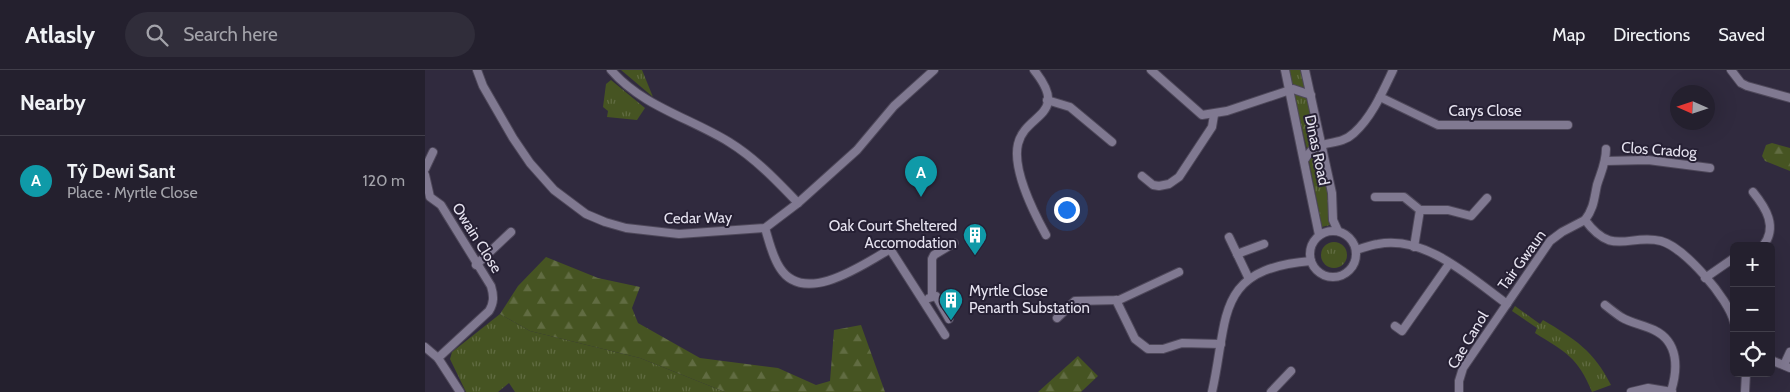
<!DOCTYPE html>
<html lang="en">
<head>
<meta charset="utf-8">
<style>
  :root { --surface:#24202e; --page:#302d3a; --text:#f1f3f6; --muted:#a3a3aa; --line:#413e4a; --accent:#8c9099 }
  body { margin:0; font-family:Cabin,sans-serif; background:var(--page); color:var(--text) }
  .controls { position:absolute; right:15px; bottom:15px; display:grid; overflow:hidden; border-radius:8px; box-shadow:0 5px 20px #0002 }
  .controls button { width:45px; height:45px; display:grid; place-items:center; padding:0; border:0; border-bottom:1px solid var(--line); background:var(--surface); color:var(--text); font:25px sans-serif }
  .compass { position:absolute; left:1245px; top:15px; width:45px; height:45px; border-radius:50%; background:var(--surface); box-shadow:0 5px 20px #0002; rotate:273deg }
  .you { position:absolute; left:641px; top:139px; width:18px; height:18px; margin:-12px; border:4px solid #fff; border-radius:50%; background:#1a73e8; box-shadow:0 0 0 8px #1a73e833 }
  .badge { display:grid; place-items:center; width:32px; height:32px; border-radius:50%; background:var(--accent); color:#fff; font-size:16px; font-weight:700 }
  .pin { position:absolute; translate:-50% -41px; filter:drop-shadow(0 1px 2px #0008) }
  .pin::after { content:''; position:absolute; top:26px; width:18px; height:15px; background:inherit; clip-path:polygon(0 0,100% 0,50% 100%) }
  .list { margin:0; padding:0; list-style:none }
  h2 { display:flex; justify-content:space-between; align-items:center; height:65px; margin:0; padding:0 20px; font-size:21px }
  h2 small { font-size:16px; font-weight:400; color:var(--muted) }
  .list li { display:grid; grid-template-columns:32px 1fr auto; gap:15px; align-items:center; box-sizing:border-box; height:90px; padding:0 20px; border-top:1px solid var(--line) }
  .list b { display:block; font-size:19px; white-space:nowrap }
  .list p { margin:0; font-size:16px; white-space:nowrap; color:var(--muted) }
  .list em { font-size:16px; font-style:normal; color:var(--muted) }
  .icon { flex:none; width:28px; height:28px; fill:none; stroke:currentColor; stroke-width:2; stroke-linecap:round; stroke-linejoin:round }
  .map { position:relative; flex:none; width:1365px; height:322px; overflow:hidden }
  header { display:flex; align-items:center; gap:30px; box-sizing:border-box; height:70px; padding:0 25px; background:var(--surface); border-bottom:1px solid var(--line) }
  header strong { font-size:24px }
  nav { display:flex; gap:28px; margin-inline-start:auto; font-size:18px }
  .search { width:350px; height:45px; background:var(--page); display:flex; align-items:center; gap:12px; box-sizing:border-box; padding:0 18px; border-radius:28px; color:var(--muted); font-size:19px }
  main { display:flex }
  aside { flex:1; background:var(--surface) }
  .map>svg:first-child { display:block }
  .grass { fill:url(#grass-tufts) }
  .forest { fill:url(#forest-firs) }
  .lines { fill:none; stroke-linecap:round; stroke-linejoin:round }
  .street-casing { stroke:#4e485a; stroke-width:10 }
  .street { stroke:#807991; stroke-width:8 }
  .labels { text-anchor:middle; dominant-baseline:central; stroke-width:4; stroke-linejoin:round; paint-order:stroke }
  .street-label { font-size:15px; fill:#e6e3f0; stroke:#262034 }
  .poi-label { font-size:15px; fill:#e6e3f0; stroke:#262034; text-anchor:end }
</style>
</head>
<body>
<header>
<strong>Atlasly</strong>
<div class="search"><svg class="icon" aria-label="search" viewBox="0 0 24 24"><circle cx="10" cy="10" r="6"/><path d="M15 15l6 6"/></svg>Search here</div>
<nav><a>Map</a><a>Directions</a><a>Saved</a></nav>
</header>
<main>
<aside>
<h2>Nearby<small></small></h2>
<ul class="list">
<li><span class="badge" style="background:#0f9aa8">A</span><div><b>Tŷ Dewi Sant</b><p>Place · Myrtle Close</p></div><em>120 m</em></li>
</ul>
</aside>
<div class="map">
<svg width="1365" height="322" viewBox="0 0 1365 322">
  <defs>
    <pattern id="grass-tufts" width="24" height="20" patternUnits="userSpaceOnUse" patternTransform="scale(1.25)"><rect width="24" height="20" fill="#465422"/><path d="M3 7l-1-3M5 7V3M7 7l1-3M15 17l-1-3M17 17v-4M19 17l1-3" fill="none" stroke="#616c42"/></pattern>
    <pattern id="forest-firs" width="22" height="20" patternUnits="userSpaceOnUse" patternTransform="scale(1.25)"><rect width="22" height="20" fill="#465422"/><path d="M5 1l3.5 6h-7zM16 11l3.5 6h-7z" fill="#616c42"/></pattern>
  </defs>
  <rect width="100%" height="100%" fill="#302a3e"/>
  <g class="grass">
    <path d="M196,0H217L228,27Z"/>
    <path d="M863,0H877L881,18L867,15Z"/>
    <path d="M186,10L220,38L212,50L182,47L183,41L178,37L181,14Z"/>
    <path d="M868,23L881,25L884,29L893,72L882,79Z"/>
    <path d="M893,77L903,120L905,155L897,157L884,91Z"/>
    <circle cx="909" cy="185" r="13"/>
    <path d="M1090,236L1115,254L1118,250C1150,269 1169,281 1186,315L1167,322C1153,287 1140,282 1110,263L1112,258L1087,241Z"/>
    <path d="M75,244L105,261L215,288L300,322H90L84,313L73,322H41L25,289L27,282Z"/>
  </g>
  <g class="forest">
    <path d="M1347,73L1365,78V101L1340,91L1337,86L1341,75Z"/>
    <path d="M121,187L173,208L215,217L207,238L213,253L275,288L353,298L391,315L405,311L409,260L436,255L460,322H300L215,288L105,261L75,244L93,216Z"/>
    <path d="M653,286L673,306L656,322H613Z"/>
  </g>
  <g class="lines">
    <g class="street-casing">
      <g id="street">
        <path d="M52,0L58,16L88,68L105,93L129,120L161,144L180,152L201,158L254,164L340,158L373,133L432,80L469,36L509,0"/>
        <path d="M186,0C217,36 265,48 304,72C330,88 352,111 373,133"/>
        <path d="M609,0C646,46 600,43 593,74C587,99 609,143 621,165"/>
        <path d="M726,0L777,45L802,41L868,19L886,25"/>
        <path d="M860,0L894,165"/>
        <path d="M880,0L907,123L908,150L913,161"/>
        <path d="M1306,0L1316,13L1322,16L1365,28"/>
        <path d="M955,27L1013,55H1143"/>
        <path d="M622,30L645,37L687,72"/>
        <path d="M1181,79C1181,93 1176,102 1172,115C1169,129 1169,138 1160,150C1188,188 1204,163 1236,171C1259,177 1304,229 1309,252"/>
        <path d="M880,89C893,66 912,79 929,63C947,47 958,21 968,0"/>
        <path d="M1181,91L1223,90L1285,98"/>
        <path d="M0,99L8,82"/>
        <path d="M0,105L5,127L16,135L66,216C69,226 69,233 64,241L13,288"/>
        <path d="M717,106L728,115L734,116L744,114L754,107L787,57L789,45"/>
        <path d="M1328,122C1341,138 1353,157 1338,176"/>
        <path d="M950,127H979L995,140L989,177"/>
        <path d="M995,140H1023L1046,146L1062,128"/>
        <path d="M340,158C344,171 347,186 355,198C379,236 438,195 465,179L520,265"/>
        <circle cx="908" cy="184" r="23"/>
        <path d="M804,167L824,209"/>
        <path d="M931,180C938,178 945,175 953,174C1001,165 1046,208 1082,234"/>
        <path d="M812,184L839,174"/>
        <path d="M51,195L86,162"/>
        <path d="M1280,208L1309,188"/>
        <path d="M507,226V189L509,185L529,173"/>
        <path d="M504,228L511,226L524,249"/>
        <path d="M691,230L710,269L723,279H738L757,273L796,274"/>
        <path d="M1180,235C1185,239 1190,243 1196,247C1206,253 1218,255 1229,260C1254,272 1253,299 1246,321"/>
        <path d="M632,248L650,231L694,230L754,202"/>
        <path d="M970,256L977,261L1024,194"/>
        <path d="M0,277L13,288L35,322"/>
        <path d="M1346,290L1365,298"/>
        <path d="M1359,295L1365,282"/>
        <path d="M787,322C804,247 789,199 886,191"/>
        <path d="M846,322L866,301"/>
        <path d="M1034,322V311L1038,298L1125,171L1137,162L1160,150"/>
        <path d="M1206,322L1223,318L1247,322"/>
        <path d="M1320,322L1321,303"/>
      </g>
    </g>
    <use href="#street" class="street"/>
  </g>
  <defs>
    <g id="building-pin" transform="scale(1.25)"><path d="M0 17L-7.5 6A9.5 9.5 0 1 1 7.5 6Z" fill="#0f9aa8" stroke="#262034"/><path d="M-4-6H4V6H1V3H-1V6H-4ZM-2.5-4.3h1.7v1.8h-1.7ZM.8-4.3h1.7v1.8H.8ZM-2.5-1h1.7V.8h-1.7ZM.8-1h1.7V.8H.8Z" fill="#fff"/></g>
  </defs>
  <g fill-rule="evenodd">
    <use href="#building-pin" x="550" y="165"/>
    <use href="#building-pin" x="526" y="230"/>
  </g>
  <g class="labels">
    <g class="street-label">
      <text x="1060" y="41">Carys Close</text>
      <text transform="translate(892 80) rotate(78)">Dinas Road</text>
      <text transform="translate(1234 80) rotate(4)">Clos Cradog</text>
      <text transform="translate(273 148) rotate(-1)">Cedar Way</text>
      <text transform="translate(52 168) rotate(58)">Owain Close</text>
      <text transform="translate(1097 190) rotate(-54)">Tair Gwaun</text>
      <text transform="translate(1043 270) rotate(-59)">Cae Canol</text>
    </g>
    <g class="poi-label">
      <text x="532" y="156">Oak Court Sheltered<tspan x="532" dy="17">Accomodation</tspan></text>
      <text x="544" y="221" text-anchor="start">Myrtle Close<tspan x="544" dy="17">Penarth Substation</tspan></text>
    </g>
  </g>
</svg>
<div class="controls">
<button>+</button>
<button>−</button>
<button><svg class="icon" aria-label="locate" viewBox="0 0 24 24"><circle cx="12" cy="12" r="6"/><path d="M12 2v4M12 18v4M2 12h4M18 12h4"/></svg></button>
</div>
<svg class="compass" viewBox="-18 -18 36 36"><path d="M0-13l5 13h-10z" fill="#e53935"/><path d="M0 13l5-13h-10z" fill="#a3a3aa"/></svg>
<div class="you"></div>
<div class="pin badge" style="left:496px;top:127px;background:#0f9aa8">A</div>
</div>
</main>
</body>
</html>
